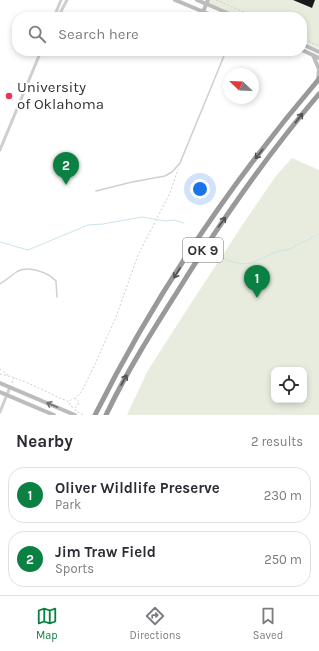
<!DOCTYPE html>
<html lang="en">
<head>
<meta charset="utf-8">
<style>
  :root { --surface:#fff; --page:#f7f7f7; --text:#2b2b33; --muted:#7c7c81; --line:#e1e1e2; --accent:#0b8043 }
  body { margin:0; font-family:Karla,sans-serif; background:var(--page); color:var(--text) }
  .controls { position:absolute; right:12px; bottom:12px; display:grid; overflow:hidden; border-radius:8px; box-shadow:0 2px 6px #0003 }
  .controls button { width:36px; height:36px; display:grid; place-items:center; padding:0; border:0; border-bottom:1px solid var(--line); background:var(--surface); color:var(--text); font:20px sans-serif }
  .compass { position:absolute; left:223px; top:68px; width:36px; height:36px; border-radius:50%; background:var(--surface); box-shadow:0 2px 6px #0003; rotate:293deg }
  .you { position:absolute; left:200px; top:189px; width:14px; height:14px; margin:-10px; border:3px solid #fff; border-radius:50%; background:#1a73e8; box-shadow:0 0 0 6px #1a73e833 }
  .badge { display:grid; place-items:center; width:26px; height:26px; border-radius:50%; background:var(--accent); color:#fff; font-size:13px; font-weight:700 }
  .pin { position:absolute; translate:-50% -33px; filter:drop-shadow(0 1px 2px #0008) }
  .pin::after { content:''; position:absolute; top:21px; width:14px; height:12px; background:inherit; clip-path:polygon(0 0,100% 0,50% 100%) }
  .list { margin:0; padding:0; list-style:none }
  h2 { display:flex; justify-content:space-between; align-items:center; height:52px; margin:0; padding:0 16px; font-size:17px }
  h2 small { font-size:13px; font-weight:400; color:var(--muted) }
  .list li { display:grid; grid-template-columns:26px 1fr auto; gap:12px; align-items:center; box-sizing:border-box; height:56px; margin:0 8px 8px; padding:0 8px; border:1px solid var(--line); border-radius:16px }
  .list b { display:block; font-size:15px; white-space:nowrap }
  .list p { margin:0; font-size:13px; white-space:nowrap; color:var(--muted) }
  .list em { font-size:13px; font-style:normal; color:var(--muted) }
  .icon { flex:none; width:22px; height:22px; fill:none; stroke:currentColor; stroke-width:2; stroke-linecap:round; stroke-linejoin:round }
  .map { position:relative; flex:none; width:319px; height:415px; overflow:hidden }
  .search { position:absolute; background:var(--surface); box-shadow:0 2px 6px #0003; left:12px; right:12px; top:12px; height:44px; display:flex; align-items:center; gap:10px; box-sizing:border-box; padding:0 14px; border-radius:16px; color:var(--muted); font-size:15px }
  .sheet { height:180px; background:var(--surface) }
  nav { display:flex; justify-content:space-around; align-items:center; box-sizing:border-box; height:56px; border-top:1px solid var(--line); background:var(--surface); font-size:11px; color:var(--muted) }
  nav a { display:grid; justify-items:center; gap:2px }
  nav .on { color:var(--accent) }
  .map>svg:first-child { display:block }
  .green { fill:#e7ecde; fill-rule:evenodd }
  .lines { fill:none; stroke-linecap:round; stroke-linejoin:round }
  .stream { stroke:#cbe4ec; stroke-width:1 }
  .building { fill:#191919 }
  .path { stroke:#cfcfcf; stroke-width:1; stroke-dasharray:2 2; stroke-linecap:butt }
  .lane { stroke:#cfcfcf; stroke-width:1.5 }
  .street { stroke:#cfcfcf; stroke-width:3 }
  .secondary { stroke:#bcbcbc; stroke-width:4 }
  .highway { stroke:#999; stroke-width:5 }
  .oneway { stroke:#515151 }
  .oneway2 { stroke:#707070 }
  .poi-dot { fill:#e93559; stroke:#fff; stroke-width:1.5 }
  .labels { text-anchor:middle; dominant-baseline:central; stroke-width:4; stroke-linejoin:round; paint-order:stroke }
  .shield { fill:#fff; stroke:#707070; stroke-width:1 }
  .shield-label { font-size:14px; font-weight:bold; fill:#323232 }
  .poi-label { font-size:15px; fill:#323232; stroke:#fff; text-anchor:start }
</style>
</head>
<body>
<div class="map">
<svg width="319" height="415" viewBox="0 0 319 415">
  <rect width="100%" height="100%" fill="#fff"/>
  <g class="green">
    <path d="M210,0H293L311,8L315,0H319V49L302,41V17H243L209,3Z"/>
    <path d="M292,158L319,170V415H127L147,372L184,314L247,218L276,176ZM274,370H304V400H274Z"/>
  </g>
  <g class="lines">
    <g class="stream">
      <path d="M0,242L28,250L88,225L103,224L142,217L165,221L174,220L184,223"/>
      <path d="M221,257L229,261L242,264L252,263L273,253L289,249L319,234"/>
    </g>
  </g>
  <path class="building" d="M293,0H315L312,8Z"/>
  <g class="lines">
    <g class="path">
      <path d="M216,0L256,17"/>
      <path d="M302,37L312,43L319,46"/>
      <path d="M0,369L9,376"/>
      <path d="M0,374C25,379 46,393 70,402"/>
      <path d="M12,383L14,378"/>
      <circle cx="74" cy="403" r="4.5"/>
      <path d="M75,399L82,391L96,362L116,317L138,255L170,193L178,169"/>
      <path d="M75,409L77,412L84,415"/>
    </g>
    <g class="lane">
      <path d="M96,191L132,182L165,176L172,172L180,163L226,51"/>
      <path d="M0,284C6,280 12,275 18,271C29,266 48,272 56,281L57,297"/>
    </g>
    <g class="street">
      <path d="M54,17L61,0"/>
      <path d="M58,17L67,0"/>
      <path d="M0,150L41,51"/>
      <path d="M0,412L10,387"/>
    </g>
    <g class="secondary">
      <path d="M175,0L216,17"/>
      <path d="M197,0L237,17"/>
      <path d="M203,12L208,0"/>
      <path d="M302,44L319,52"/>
      <path d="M302,50L319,58"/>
      <path d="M313,55L319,69L318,80"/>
      <path d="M0,383L75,415"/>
      <path d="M0,392L54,415"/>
    </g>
    <g class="highway">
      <path d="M95,415C155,295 232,181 319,79"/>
      <path d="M106,415C127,371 153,330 179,289C221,221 267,155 319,94"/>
    </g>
  </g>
  <defs><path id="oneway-shaft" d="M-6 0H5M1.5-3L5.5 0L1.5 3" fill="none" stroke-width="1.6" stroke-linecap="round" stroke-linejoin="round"/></defs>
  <g class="oneway">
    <use href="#oneway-shaft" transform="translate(299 118) rotate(-52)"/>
    <use href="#oneway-shaft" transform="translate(259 154) rotate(128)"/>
    <use href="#oneway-shaft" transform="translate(222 222) rotate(-54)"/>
    <use href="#oneway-shaft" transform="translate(177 273) rotate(122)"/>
    <use href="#oneway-shaft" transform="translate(124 380) rotate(-61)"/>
  </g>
  <use class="oneway2" href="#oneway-shaft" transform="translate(52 405) rotate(-157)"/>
  <circle class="poi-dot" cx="9" cy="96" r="4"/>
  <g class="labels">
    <rect class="shield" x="183" y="238" width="40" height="24" rx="3"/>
    <g class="shield-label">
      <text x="203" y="250">OK 9</text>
    </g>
    <g class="poi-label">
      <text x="17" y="87">University<tspan x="17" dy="17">of Oklahoma</tspan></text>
    </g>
  </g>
</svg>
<div class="controls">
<button><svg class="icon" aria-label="locate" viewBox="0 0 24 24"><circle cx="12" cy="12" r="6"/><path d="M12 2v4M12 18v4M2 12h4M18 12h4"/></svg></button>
</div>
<svg class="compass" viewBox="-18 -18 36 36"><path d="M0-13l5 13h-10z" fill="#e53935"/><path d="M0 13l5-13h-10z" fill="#7c7c81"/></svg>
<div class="you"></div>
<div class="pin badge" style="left:257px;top:298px">1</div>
<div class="pin badge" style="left:66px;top:185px">2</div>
<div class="search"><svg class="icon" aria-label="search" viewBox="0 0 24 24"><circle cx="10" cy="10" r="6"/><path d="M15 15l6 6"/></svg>Search here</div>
</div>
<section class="sheet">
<h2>Nearby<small>2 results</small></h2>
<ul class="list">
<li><span class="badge">1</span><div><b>Oliver Wildlife Preserve</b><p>Park</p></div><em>230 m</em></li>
<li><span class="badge">2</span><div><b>Jim Traw Field</b><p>Sports</p></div><em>250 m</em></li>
</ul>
</section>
<nav>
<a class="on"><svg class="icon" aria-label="map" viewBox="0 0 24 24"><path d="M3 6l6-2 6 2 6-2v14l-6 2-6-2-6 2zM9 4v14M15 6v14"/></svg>Map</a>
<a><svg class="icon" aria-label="directions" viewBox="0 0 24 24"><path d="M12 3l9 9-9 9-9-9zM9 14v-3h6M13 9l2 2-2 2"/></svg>Directions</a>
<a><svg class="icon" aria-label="saved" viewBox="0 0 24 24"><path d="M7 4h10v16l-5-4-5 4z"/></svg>Saved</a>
</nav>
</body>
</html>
